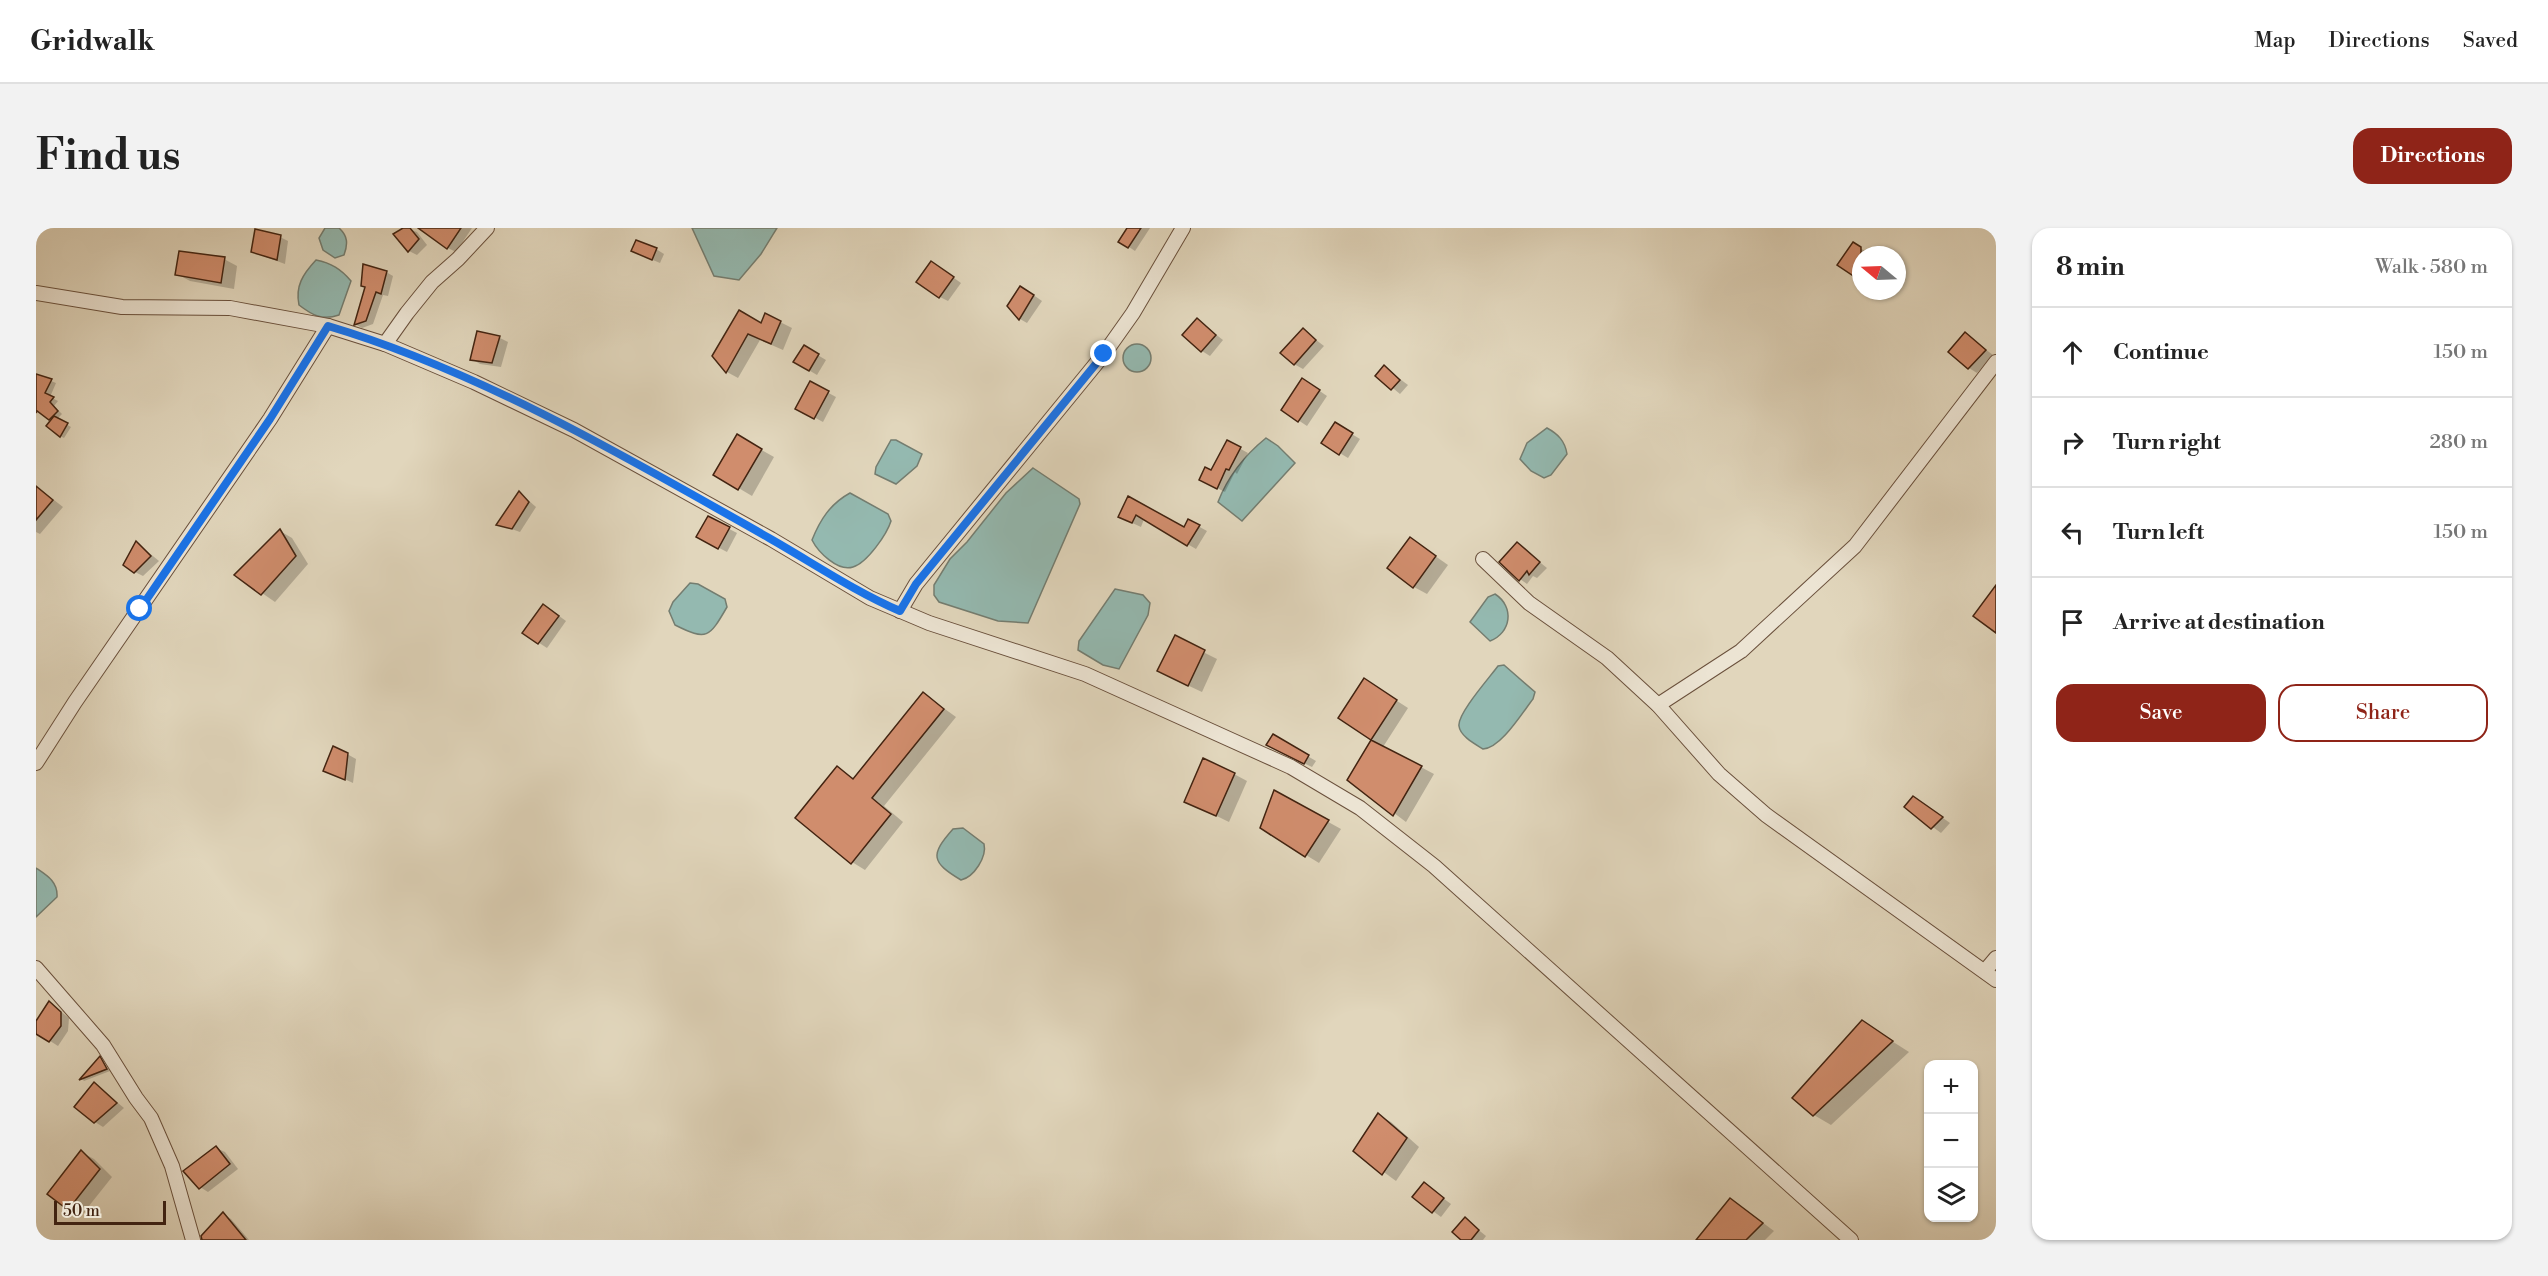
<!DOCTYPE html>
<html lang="en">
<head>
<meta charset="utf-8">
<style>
  :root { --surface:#fff; --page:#f2f2f2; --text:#222; --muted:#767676; --line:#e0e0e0; --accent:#8f2418 }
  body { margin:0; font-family:"Libre Bodoni",serif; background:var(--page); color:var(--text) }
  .controls { position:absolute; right:18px; bottom:18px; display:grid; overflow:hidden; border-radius:12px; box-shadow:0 2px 4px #0004 }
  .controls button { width:54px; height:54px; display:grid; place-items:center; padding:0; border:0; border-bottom:2px solid var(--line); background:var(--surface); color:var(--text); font:30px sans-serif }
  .compass { position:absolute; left:1816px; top:18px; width:54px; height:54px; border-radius:50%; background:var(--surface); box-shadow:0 2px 4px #0004; rotate:289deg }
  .scale { position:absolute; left:18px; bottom:15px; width:112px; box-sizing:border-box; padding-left:6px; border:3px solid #432411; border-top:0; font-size:16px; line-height:21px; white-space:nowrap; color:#432411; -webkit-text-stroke:4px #ece4d3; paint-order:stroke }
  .stop { position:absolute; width:18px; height:18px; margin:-14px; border:4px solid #1a73e8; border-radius:50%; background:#fff }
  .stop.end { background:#1a73e8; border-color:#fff; box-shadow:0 2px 6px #0008 }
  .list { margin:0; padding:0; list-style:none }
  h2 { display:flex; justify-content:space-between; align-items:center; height:78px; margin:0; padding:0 24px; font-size:26px }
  h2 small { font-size:20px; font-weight:400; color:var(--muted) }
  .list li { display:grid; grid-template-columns:39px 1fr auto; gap:18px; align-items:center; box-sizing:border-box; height:90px; padding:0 24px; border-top:2px solid var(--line) }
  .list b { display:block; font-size:22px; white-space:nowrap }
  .list em { font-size:20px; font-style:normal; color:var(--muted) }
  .actions { display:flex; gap:12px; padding:18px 24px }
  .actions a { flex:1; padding:14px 0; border:2px solid var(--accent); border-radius:18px; text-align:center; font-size:21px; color:var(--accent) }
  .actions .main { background:var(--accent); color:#fff }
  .icon { flex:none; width:33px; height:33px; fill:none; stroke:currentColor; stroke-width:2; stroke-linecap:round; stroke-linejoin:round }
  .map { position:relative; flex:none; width:1960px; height:1012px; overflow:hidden; border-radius:18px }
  header { display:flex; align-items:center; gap:36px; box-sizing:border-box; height:84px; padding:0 30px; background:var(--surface); border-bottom:2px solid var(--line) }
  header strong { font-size:28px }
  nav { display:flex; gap:33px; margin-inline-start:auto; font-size:21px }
  .intro { display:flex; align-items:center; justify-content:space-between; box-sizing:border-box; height:144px; padding:0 36px }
  h1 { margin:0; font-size:42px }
  .button { padding:15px 27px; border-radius:18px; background:var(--accent); color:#fff; font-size:21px; font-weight:700 }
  main { display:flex; gap:36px; padding:0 36px }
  aside { flex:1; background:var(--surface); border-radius:18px; box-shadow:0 2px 4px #0004 }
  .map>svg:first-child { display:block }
  .water { fill:#94b9b0; stroke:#747d70; stroke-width:1.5 }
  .shadow { fill:#0003 }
  .building { fill:#d08d6d; stroke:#432411; stroke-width:1.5 }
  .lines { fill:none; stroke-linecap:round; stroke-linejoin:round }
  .street-casing { stroke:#6a503c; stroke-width:16 }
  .street { stroke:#ece4d3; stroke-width:14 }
  .route { stroke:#1a73e8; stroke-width:8 }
</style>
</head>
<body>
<header>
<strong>Gridwalk</strong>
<nav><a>Map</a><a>Directions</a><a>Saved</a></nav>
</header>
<div class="intro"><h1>Find us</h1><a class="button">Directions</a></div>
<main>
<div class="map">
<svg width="1960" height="1012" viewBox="0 0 1960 1012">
  <rect width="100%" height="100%" fill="#e1d6bc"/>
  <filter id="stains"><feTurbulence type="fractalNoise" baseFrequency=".00333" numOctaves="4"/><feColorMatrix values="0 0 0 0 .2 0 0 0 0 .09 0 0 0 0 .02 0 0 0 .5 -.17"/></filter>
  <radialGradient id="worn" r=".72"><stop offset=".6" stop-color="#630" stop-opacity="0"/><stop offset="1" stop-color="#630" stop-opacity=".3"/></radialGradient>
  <g class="water">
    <path d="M289,0H303C312,8 312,16 308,27L299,30L287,22L283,10Z"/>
    <path d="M656,0H741L725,26L703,52L678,48Z"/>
    <path d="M280,32C295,35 305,41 315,53L303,87C286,93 276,87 263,77C259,58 267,46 280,32Z"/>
    <circle cx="1101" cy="130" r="14"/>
    <path d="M1511,200C1522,206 1529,213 1531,226L1515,247L1508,250L1495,243L1484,231L1491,215Z"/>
    <path d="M1230,210L1242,218L1259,235L1206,293L1182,274C1192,248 1209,227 1230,210Z"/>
    <path d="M855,212H860L886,226L881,238L860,256L839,246L840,239Z"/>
    <path d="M997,240L1043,271L1044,276L992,395L962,393L903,374L898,367V357L914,331L931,314L970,265Z"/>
    <path d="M814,265L852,286L855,293C851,306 831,335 817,339C802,344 782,324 776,312C784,292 794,276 814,265Z"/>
    <path d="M654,355L662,356L689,371L691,379C673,410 671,413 639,397L633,383L637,374Z"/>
    <path d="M1079,361L1107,367L1114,375L1112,387L1083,441L1067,437L1042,422L1043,413Z"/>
    <path d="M1459,366C1479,379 1475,405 1454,413L1434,394L1452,369Z"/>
    <path d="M1468,437L1499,464L1497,471C1486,485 1465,520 1447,521C1439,516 1424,508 1423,498C1421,486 1454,449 1462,438Z"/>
    <path d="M927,600L948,616C951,629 938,649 925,652C895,634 894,627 917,601Z"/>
    <path d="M0,640C12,648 22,654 21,669L0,689Z"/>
  </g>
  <g class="shadow">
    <path d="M370,0L381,4L391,17L381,27L373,23L359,6Z"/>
    <path d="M395,0H436L420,24L412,20Z"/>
    <path d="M1092,0H1114L1099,23L1084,13Z"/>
    <path d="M244,9L252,13L249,36L216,24Z"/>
    <path d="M1817,16L1836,27H1825V51Z"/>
    <path d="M620,21L628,26L624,35L605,27Z"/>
    <path d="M188,31L201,38L198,61L154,53L141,46Z"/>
    <path d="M904,40L925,55L912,73L904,69Z"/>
    <path d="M350,44L357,48L352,68L347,67L337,96L326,100L319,96Z"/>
    <path d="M993,64L1006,73L991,95L984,91Z"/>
    <path d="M730,87L756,100L747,122L724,112L702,150L691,144L678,128L726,97Z"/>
    <path d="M1161,92L1187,112L1174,128L1166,123Z"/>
    <path d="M1267,102L1288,118L1267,141L1258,136Z"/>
    <path d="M442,105L464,110L472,114L465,139L444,136L436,131Z"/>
    <path d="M1929,106L1957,127L1941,145L1933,140Z"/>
    <path d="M768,119L790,132L781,147L759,134Z"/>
    <path d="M1348,139L1372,157L1364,166L1341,147Z"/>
    <path d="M0,147L20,155L14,169L22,173L18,178L26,186L21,191L35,199L28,210L24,208L17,192L0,180Z"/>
    <path d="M774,155L800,169L787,194L761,180Z"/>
    <path d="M1275,157L1291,168L1271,198L1247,182Z"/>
    <path d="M1299,196L1324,211L1312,230L1287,215Z"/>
    <path d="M701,208L738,229L716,268L679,246Z"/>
    <path d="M1192,214L1212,225L1201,246L1199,244L1189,264L1173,256L1175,244Z"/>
    <path d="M0,258L27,279L4,306L0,304Z"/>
    <path d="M484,265L500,279L484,304L462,296Z"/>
    <path d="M1092,270L1148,301L1153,293L1171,303L1160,321L1108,291L1105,299L1092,293Z"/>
    <path d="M672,290L701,305L691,324L662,309Z"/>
    <path d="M244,303L256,310L272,336L239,374L200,347Z"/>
    <path d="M1375,311L1412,337L1391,366L1378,359Z"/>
    <path d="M101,315L123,333L107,348L99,344Z"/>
    <path d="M1481,316L1511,340L1501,350L1497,348L1491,356L1484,351Z"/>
    <path d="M519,385L530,393L511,420L488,405Z"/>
    <path d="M1139,410L1181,431L1166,464L1136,450Z"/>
    <path d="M1341,460L1372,480L1347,519L1398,546L1370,594L1313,551L1337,511L1304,490Z"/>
    <path d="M888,466L920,489L848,578L867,594L829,642L816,634L801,540L819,551Z"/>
    <path d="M1237,508L1280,533L1276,539L1240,522Z"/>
    <path d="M311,526L320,531L317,555L289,542Z"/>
    <path d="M1198,546L1211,553L1193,594L1150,573Z"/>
    <path d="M1238,564L1305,601L1283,635L1226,600Z"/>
    <path d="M1886,575L1914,595L1905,605L1870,579Z"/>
    <path d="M14,775L33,790L32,803L22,818L0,804V796Z"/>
    <path d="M1826,794L1873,824L1795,897L1778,887Z"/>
    <path d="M64,830L74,843L48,853L46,851Z"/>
    <path d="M59,856L88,880L67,899L59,894Z"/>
    <path d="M1342,887L1355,894L1383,919L1360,953L1319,923Z"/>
    <path d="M180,920L189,924L202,941L172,964L164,959Z"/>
    <path d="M45,924L58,931L76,949L45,988L32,981Z"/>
    <path d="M1388,956L1415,976L1405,989L1378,969Z"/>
    <path d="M1694,972L1707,980L1738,1003L1729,1012H1662Z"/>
    <path d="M187,986L195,991L213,1012H170Z"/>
    <path d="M1429,991L1450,1008L1447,1012H1427Z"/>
  </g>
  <g class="building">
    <path d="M367,0H374L383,11L372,24L357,6Z"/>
    <path d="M382,0H425L411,21Z"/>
    <path d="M1091,0H1105L1092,20L1082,14Z"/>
    <path d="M219,1L245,7L241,32L215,24Z"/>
    <path d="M600,12L621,20L616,32L595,23Z"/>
    <path d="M1817,14L1825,19V53L1801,37Z"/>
    <path d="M143,23L189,29L185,55L139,47Z"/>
    <path d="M895,33L918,49L903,70L880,54Z"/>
    <path d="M327,36L351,43L345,66L340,64L330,93L318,97L329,59L325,58Z"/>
    <path d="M984,58L998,67L983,92L971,78Z"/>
    <path d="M703,82L725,95L729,85L745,93L735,116L712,106L690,145L676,128Z"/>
    <path d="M1161,90L1180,107L1165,124L1146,107Z"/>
    <path d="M1267,100L1280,112L1258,137L1244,125Z"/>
    <path d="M441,103L464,108L456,135L434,132Z"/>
    <path d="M1929,104L1950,122L1932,141L1912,124Z"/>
    <path d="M768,117L783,126L773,143L757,134Z"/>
    <path d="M1348,137L1364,152L1355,162L1339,148Z"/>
    <path d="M0,146L16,151L9,165L18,169L14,174L22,183L13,192L1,183L0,185Z"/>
    <path d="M1266,150L1284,162L1262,194L1245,182Z"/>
    <path d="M774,153L793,163L778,191L759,181Z"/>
    <path d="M18,188L32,195L24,209L10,198Z"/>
    <path d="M1299,194L1317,205L1303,227L1285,215Z"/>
    <path d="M701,206L726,221L702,262L677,247Z"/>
    <path d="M1191,212L1205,219L1193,242L1190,241L1181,261L1163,252L1169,239L1175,242Z"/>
    <path d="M0,258L17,272L0,292Z"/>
    <path d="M483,263L493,274L476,301L460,297Z"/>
    <path d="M1092,268L1148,299L1152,291L1164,297L1151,318L1100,287L1096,295L1082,289Z"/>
    <path d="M672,288L694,299L682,321L660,309Z"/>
    <path d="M244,301L260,328L225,367L198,347Z"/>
    <path d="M1374,309L1400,328L1377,360L1351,340Z"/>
    <path d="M100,313L115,328L98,345L87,337Z"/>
    <path d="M1481,314L1504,334L1493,347L1491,343L1483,353L1463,334Z"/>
    <path d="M1960,357V405L1937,388Z"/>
    <path d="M507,376L523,388L502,416L486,405Z"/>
    <path d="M1139,407L1169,422L1152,458L1121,443Z"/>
    <path d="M1328,450L1361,472L1335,512L1302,490Z"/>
    <path d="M887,464L908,481L836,570L855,586L815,636L759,590L801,538L817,551Z"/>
    <path d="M1237,506L1273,527L1268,536L1230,517Z"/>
    <path d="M1335,512L1386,538L1357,588L1311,552Z"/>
    <path d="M297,518L312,525L309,552L287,543Z"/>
    <path d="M1167,530L1199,545L1180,588L1148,574Z"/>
    <path d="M1238,562L1293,592L1269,629L1224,600Z"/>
    <path d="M1877,568L1907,589L1895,601L1868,579Z"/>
    <path d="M13,773L25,784V798L13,814L0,806V793Z"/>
    <path d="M1826,792L1857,813L1777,888L1756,870Z"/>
    <path d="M64,828L71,841L43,852Z"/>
    <path d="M58,854L81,875L58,895L38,879Z"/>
    <path d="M1342,885L1371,910L1346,947L1317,923Z"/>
    <path d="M180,918L194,936L163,961L147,943Z"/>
    <path d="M45,922L64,941L32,982L11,966Z"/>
    <path d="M1388,954L1408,970L1396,985L1376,969Z"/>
    <path d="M1694,970L1727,995L1710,1012H1660Z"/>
    <path d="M187,984L210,1012H166L165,1008Z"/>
    <path d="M1429,989L1443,1002L1435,1012H1425L1416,1004Z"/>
  </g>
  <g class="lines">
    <g class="street-casing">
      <g id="street">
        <path d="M0,65L86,79L194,80L292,98L349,116L438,154L538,202L735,311L834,370L893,395L1049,446L1255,539L1324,580L1398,638L1815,1012"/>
        <path d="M349,116L371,85L396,54L422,31L451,0"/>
        <path d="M1447,331L1493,375L1571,430L1622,477L1683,546L1730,587L1960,752"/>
        <path d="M864,383L880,356L1068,126L1097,85L1147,0"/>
        <path d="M1622,477L1705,423L1819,318L1960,134"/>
        <path d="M0,535L39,474L234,191L292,98"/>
        <path d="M0,740L67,817L100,870L115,890L136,938L157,1012"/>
        <path d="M1949,743L1960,730"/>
      </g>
    </g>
    <use href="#street" class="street"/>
  </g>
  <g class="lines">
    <path class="route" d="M104,381L234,191L292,98C444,143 596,232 733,310C777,335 818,363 864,383L880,356L1068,126"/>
  </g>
  <rect width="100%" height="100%" filter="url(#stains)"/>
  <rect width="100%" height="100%" fill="url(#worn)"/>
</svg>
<div class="controls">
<button>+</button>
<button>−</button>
<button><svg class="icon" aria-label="layers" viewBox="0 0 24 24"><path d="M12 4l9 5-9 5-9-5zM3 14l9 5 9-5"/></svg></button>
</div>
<svg class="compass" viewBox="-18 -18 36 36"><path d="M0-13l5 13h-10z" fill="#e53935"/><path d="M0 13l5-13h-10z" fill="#767676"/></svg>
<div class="scale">50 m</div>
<div class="stop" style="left:104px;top:381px"></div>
<div class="stop end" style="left:1068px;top:126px"></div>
</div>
<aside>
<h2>8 min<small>Walk · 580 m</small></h2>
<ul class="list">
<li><svg class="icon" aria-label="ahead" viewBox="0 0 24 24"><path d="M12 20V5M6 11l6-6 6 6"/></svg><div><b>Continue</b></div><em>150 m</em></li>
<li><svg class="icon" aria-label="right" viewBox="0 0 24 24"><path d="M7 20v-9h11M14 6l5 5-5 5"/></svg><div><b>Turn right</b></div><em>280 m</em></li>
<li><svg class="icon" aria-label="left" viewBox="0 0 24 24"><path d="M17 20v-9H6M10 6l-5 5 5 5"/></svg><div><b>Turn left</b></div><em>150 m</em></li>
<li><svg class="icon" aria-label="arrive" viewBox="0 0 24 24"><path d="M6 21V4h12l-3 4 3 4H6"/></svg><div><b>Arrive at destination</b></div></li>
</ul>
<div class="actions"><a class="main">Save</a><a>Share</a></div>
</aside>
</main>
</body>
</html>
